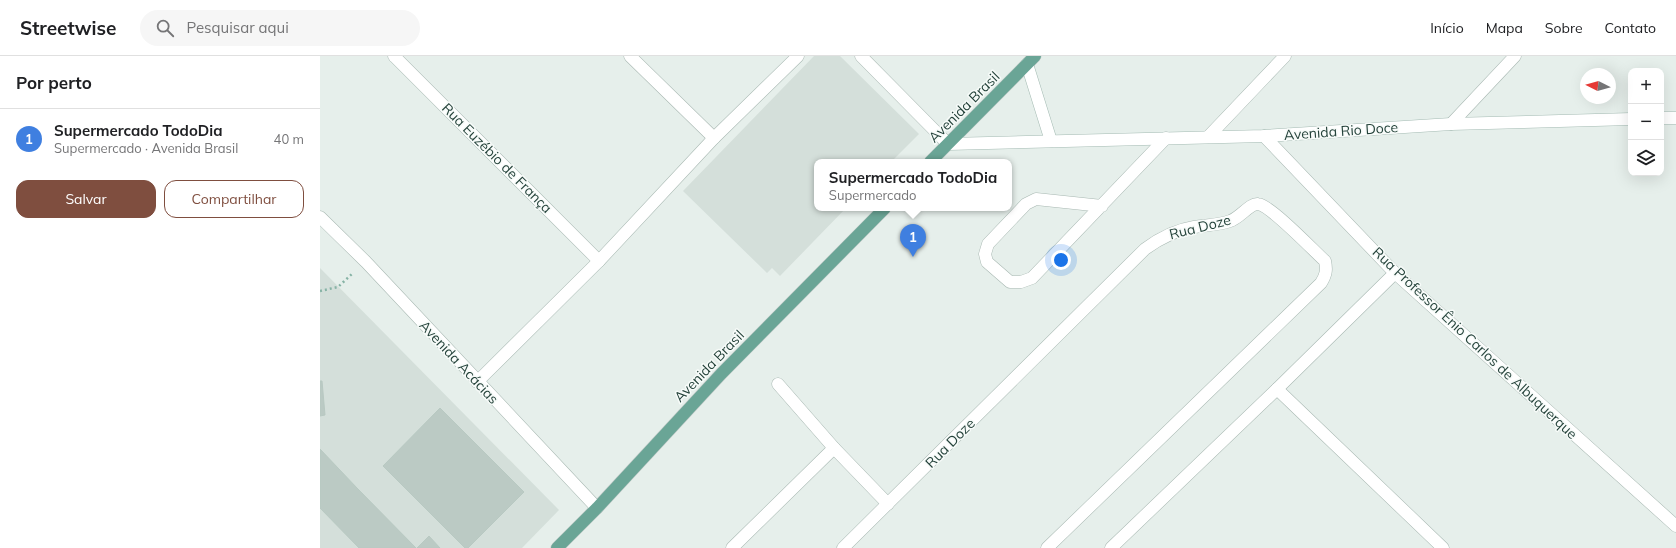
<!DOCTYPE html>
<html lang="pt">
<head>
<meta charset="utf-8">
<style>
  :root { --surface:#fff; --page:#f6f6f6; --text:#202124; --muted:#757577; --line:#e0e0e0; --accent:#7f4e3f }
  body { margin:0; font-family:Mulish,sans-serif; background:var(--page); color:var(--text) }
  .controls { position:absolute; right:12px; top:12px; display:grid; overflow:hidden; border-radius:8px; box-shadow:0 4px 16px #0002 }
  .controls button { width:36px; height:36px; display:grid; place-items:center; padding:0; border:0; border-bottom:1px solid var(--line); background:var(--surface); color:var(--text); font:20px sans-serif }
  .compass { position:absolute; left:1260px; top:12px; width:36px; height:36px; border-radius:50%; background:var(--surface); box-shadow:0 4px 16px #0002; rotate:276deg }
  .you { position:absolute; left:741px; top:204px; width:14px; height:14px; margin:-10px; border:3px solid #fff; border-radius:50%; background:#1a73e8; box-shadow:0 0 0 6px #1a73e833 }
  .badge { display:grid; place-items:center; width:26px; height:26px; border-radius:50%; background:var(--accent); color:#fff; font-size:13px; font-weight:700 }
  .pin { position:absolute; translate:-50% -33px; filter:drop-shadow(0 1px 2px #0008) }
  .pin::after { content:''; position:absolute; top:21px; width:14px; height:12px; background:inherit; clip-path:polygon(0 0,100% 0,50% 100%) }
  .popup { position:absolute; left:494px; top:103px; width:198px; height:52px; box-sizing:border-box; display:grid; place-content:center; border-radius:8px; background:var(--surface); filter:drop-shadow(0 1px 3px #0005); font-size:13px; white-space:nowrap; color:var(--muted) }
  .popup b { font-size:15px; color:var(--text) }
  .popup::after { content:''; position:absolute; left:50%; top:100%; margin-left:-8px; border:8px solid transparent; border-top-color:var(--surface) }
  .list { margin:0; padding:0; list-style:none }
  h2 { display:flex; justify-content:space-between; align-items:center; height:52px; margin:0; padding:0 16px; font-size:17px }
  h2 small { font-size:13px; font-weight:400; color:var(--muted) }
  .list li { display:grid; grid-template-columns:26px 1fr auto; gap:12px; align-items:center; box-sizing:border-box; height:60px; padding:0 16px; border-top:1px solid var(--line) }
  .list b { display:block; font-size:15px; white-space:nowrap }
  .list p { margin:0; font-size:13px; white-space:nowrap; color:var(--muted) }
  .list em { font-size:13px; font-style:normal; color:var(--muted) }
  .actions { display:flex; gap:8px; padding:12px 16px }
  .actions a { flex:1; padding:9px 0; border:1px solid var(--accent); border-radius:12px; text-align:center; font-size:14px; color:var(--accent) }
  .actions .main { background:var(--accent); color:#fff }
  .icon { flex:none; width:22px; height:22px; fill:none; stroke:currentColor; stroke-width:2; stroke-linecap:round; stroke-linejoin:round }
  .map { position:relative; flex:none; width:1356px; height:492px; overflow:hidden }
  header { display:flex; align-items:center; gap:24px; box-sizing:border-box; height:56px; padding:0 20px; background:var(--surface); border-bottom:1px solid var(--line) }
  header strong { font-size:19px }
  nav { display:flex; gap:22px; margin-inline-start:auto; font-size:14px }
  .search { width:280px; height:36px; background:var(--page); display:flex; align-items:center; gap:10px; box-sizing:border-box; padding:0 14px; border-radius:22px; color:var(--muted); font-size:15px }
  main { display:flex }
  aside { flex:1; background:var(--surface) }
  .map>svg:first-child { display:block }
  .built { fill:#d4dfda }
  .building { fill:#bbcac4; stroke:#b8c9c2 }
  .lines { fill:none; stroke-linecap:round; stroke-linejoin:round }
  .lane-casing { stroke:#a8b8b2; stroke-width:13 }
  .street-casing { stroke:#a8b8b2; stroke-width:13 }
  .secondary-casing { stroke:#a4bbb3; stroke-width:13 }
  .primary-casing { stroke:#c2cac8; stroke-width:13 }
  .path { stroke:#86b3a5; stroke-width:2.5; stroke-dasharray:2 3; stroke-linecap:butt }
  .lane { stroke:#fff; stroke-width:12 }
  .street { stroke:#fff; stroke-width:12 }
  .secondary { stroke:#fff; stroke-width:12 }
  .primary { stroke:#6aa596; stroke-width:12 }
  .labels { text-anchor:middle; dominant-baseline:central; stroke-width:3; stroke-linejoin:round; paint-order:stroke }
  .street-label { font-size:14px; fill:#24423a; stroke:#f7fbf9 }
</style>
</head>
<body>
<header>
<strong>Streetwise</strong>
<div class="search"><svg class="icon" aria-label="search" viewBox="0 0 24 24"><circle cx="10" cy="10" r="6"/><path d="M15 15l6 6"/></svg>Pesquisar aqui</div>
<nav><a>Início</a><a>Mapa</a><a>Sobre</a><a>Contato</a></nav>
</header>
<main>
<aside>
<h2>Por perto<small></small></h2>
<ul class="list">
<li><span class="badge" style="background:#3f7fe0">1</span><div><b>Supermercado TodoDia</b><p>Supermercado · Avenida Brasil</p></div><em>40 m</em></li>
</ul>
<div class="actions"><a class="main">Salvar</a><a>Compartilhar</a></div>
</aside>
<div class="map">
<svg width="1356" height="492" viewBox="0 0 1356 492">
  <rect width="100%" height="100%" fill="#e6efeb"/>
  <g class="built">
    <path d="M494,0H520L599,78L571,106H497V152H526L460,220L452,212L447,217L363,135Z"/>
    <path d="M0,212L239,454L202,492H0Z"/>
  </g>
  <g class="building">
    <path d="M0,325H2L5,359L0,360Z"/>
    <path d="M120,352L204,436L148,492H145L63,410Z"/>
    <path d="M0,393L37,432L96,492H39L0,452Z"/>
    <path d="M109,480L120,492H97Z"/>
  </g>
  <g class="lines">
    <g class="lane-casing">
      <path id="lane" d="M782,150L716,143L706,148L668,188L665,198L667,206L690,226H701L712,222L846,82"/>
    </g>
    <g class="street-casing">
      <g id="street">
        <path d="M74,0L279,205"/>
        <path d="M310,0L394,82"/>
        <path d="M541,0L628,88"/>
        <path d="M1131,68L1195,0"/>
        <path d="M944,80L1075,217L1356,470"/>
        <path d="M888,81L965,0"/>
        <path d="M0,161L46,206L277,452"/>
        <path d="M157,326L279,205L394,82L478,0"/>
        <path d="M458,328L514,392"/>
        <path d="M957,333L1123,492"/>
        <path d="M412,492L514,392L568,448"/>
        <path d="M523,492L825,193C840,182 855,174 874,171C886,169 899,169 910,165C920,162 930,147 938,148C950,149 994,195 1005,205C1007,214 1006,219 1001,227L727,492"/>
        <path d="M791,492L957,333L1075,217"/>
      </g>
    </g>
    <g class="secondary-casing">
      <g id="secondary">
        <path d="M707,8L731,85"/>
        <path d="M1341,62H1356"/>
        <path d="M628,88L944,80L1131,68L1311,63"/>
      </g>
    </g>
    <g class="primary-casing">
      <g id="primary">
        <path d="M610,106L715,0"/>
        <path d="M237,492L277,452L401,318L565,152"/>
      </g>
    </g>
    <path class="path" d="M0,235L18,231L33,217"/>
    <use href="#lane" class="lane"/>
    <use href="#street" class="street"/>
    <use href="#secondary" class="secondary"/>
    <use href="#primary" class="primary"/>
  </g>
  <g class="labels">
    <g class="street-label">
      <text transform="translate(644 51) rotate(-45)">Avenida Brasil</text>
      <text transform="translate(1021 75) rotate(-4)">Avenida Rio Doce</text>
      <text transform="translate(177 102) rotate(45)">Rua Euzébio de França</text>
      <text transform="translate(880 171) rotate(-14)">Rua Doze</text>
      <text transform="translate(1155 287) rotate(43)">Rua Professor Ênio Carlos de Albuquerque</text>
      <text transform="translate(139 306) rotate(47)">Avenida Acácias</text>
      <text transform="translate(389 310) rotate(-46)">Avenida Brasil</text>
      <text transform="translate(630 387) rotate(-45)">Rua Doze</text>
    </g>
  </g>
</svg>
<div class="controls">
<button>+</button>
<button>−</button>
<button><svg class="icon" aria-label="layers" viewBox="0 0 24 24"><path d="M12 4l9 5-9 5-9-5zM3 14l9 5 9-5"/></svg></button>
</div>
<svg class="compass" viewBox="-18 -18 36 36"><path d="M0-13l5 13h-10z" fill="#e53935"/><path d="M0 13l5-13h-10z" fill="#757577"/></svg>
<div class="you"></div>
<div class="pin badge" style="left:593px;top:201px;background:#3f7fe0">1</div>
<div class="popup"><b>Supermercado TodoDia</b>Supermercado</div>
</div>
</main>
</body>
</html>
